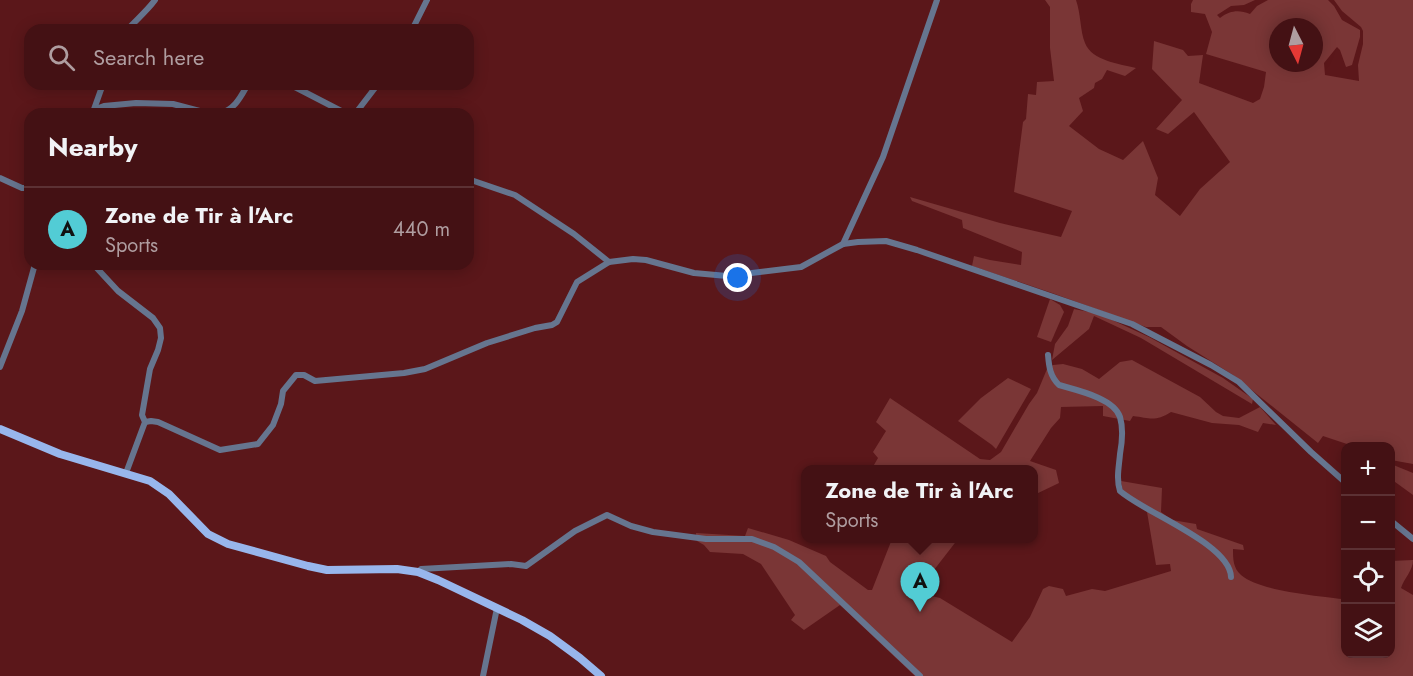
<!DOCTYPE html>
<html lang="en">
<head>
<meta charset="utf-8">
<style>
  :root { --surface:#441114; --page:#4b1a1d; --text:#f1f3f6; --muted:#af9da0; --line:#5c3134; --accent:#52ccd5 }
  body { margin:0; font-family:Jost,sans-serif; background:var(--page); color:var(--text) }
  .controls { position:absolute; right:18px; bottom:18px; display:grid; overflow:hidden; border-radius:12px; box-shadow:0 3px 15px #0003 }
  .controls button { width:54px; height:54px; display:grid; place-items:center; padding:0; border:0; border-bottom:2px solid var(--line); background:var(--surface); color:var(--text); font:30px sans-serif }
  .compass { position:absolute; left:1269px; top:18px; width:54px; height:54px; border-radius:50%; background:var(--surface); box-shadow:0 3px 15px #0003; rotate:174deg }
  .you { position:absolute; left:738px; top:278px; width:21px; height:21px; margin:-15px; border:4px solid #fff; border-radius:50%; background:#1a73e8; box-shadow:0 0 0 9px #1a73e833 }
  .badge { display:grid; place-items:center; width:39px; height:39px; border-radius:50%; background:var(--accent); color:#111; font-size:20px; font-weight:700 }
  .pin { position:absolute; translate:-50% -50px; filter:drop-shadow(0 2px 3px #0008) }
  .pin::after { content:''; position:absolute; top:32px; width:21px; height:18px; background:inherit; clip-path:polygon(0 0,100% 0,50% 100%) }
  .popup { position:absolute; left:801px; top:465px; width:237px; height:78px; box-sizing:border-box; display:grid; place-content:center; border-radius:12px; background:var(--surface); filter:drop-shadow(0 2px 4px #0005); font-size:20px; white-space:nowrap; color:var(--muted) }
  .popup b { font-size:22px; color:var(--text) }
  .popup::after { content:''; position:absolute; left:50%; top:100%; margin-left:-12px; border:12px solid transparent; border-top-color:var(--surface) }
  .list { margin:0; padding:0; list-style:none }
  h2 { display:flex; justify-content:space-between; align-items:center; height:78px; margin:0; padding:0 24px; font-size:26px }
  h2 small { font-size:20px; font-weight:400; color:var(--muted) }
  .list li { display:grid; grid-template-columns:39px 1fr auto; gap:18px; align-items:center; box-sizing:border-box; height:84px; padding:0 24px; border-top:2px solid var(--line) }
  .list b { display:block; font-size:22px; white-space:nowrap }
  .list p { margin:0; font-size:20px; white-space:nowrap; color:var(--muted) }
  .list em { font-size:20px; font-style:normal; color:var(--muted) }
  .icon { flex:none; width:33px; height:33px; fill:none; stroke:currentColor; stroke-width:2; stroke-linecap:round; stroke-linejoin:round }
  .map { position:relative; flex:none; width:1413px; height:676px; overflow:hidden }
  .search { position:absolute; background:var(--surface); box-shadow:0 3px 15px #0003; left:24px; top:24px; width:450px; height:66px; display:flex; align-items:center; gap:15px; box-sizing:border-box; padding:0 21px; border-radius:18px; color:var(--muted); font-size:22px }
  .panel { position:absolute; background:var(--surface); box-shadow:0 3px 15px #0003; left:24px; top:108px; width:450px; height:162px; border-radius:18px }
  .map>svg:first-child { display:block }
  .green { fill:#7a3636; fill-rule:evenodd }
  .lines { fill:none; stroke-linecap:round; stroke-linejoin:round }
  .minor { stroke:#66758f; stroke-width:6 }
  .major { stroke:#98b6ec; stroke-width:8 }
</style>
</head>
<body>
<div class="map">
<svg width="1413" height="676" viewBox="0 0 1413 676">
  <rect width="100%" height="100%" fill="#5b171a"/>
  <g class="green">
    <path d="M1045,0H1076C1081,14 1080,31 1085,43C1092,61 1120,64 1136,68L1125,76L1107,70L1102,79L1095,83L1094,88L1079,98L1083,111L1069,126L1099,149L1123,160L1143,141L1158,178L1155,195L1180,216L1200,189L1230,162L1194,112L1168,134L1156,129L1182,100L1152,69L1154,41L1183,50L1188,56L1203,55L1199,83L1253,103L1260,99L1264,87L1266,72L1206,54L1212,32L1205,14L1191,12V4L1193,0H1255L1244,5L1231,6L1217,15L1220,18C1231,10 1239,10 1250,14L1257,6L1268,0H1328L1334,6L1342,20L1360,30V37L1352,65L1346,67L1340,50L1337,47L1324,63L1325,75L1359,81L1358,65L1363,44V31L1361,27L1342,11L1334,0H1413V464L1391,460L1390,446H1353L1323,436L1318,443L1233,375L1187,346L1161,327H1146L1052,293L972,266L974,256L990,260L1021,265L1022,252L963,228L962,220L912,201L910,197L1000,223L1061,237L1072,211L1014,192L1023,122L1026,119L1028,94L1036,95L1037,82L1054,81L1050,48V7ZM1278,27H1314V63H1278Z"/>
    <path d="M1050,299L1060,305L1064,312L1051,342L1037,337Z"/>
    <path d="M1074,309L1099,314L1149,337L1223,378L1253,399L1252,404L1141,338L1094,316L1089,329L1052,360L1055,344L1068,326Z"/>
    <path d="M1132,360L1200,397L1216,412L1223,416L1239,418L1260,407L1276,425L1263,423L1258,432L1239,425L1212,423L1171,412C1155,422 1150,418 1133,416L1130,421L1103,416V406L1061,407L1060,418L1051,428L1030,461L1056,470L1059,483L1034,495V470H871L878,458L873,452L886,431L876,422L890,398L980,459L990,460L1001,452L1029,404L1037,393L1047,369L1053,365L1063,364L1082,369L1099,379L1120,362Z"/>
    <path d="M1008,378L1031,389L996,449L992,445L958,421L981,398Z"/>
    <path d="M1391,464L1413,473V495L1391,479Z"/>
    <path d="M1121,481L1162,488L1161,512L1172,520L1196,524L1197,529L1243,545L1244,550L1233,549C1233,559 1233,568 1241,575C1259,591 1318,596 1342,599V560H1345L1346,654H1390L1391,561L1413,560C1413,571 1404,578 1401,588L1413,595V676H915L840,605L804,630L791,620L795,615L761,564L743,554L710,552L704,545L697,541L696,533L745,536L748,528L789,540L826,556L830,562L868,590H872L892,539H958L920,588L923,594L940,598L1012,642L1030,617L1043,589L1049,586L1063,589L1066,596L1092,589L1105,591L1171,571L1170,564L1156,565L1146,506L1123,492Z"/>
  </g>
  <g class="lines">
    <g class="minor">
      <path d="M127,30C136,20 147,11 155,0"/>
      <path d="M412,30L427,0"/>
      <path d="M289,84L347,114"/>
      <path d="M93,112L103,84"/>
      <path d="M92,113L96,109L104,106L136,103L173,104L211,114"/>
      <path d="M219,114C235,109 240,98 248,84"/>
      <path d="M355,114L378,84"/>
      <path d="M0,178L22,188H30"/>
      <path d="M468,179L515,195L574,234L609,262"/>
      <path d="M28,188L30,200"/>
      <path d="M843,244L883,157L937,0"/>
      <path d="M93,264L118,291L153,318L160,328L161,338L158,350L150,369L142,415L145,422L126,473"/>
      <path d="M1048,355C1049,367 1050,376 1059,385C1076,390 1114,398 1120,417C1123,427 1122,443 1120,454C1119,467 1116,478 1120,491C1145,513 1230,544 1231,577"/>
      <path d="M0,367L22,311L35,264"/>
      <path d="M145,422L151,421L158,422L220,450L258,444L273,425L281,404L283,391L296,375H304L315,381L404,373L425,369L487,343L535,328L552,325L557,322L577,282L609,262L633,259L646,260L694,273L727,276L801,267L843,244L858,242L886,241L917,250L1132,324L1211,365L1239,382L1311,452L1346,483"/>
      <path d="M1390,520L1413,539"/>
      <path d="M418,572L421,569L511,564L526,566L575,531L607,515L631,526L653,532L706,539H752L774,547L799,562L920,676"/>
      <path d="M483,676L497,608"/>
    </g>
    <path class="major" d="M0,429L60,454L150,481L169,494L208,534L228,544L308,566L327,570L397,569L418,572L438,580L522,620L550,636L580,658L601,676"/>
  </g>
</svg>
<div class="controls">
<button>+</button>
<button>−</button>
<button><svg class="icon" aria-label="locate" viewBox="0 0 24 24"><circle cx="12" cy="12" r="6"/><path d="M12 2v4M12 18v4M2 12h4M18 12h4"/></svg></button>
<button><svg class="icon" aria-label="layers" viewBox="0 0 24 24"><path d="M12 4l9 5-9 5-9-5zM3 14l9 5 9-5"/></svg></button>
</div>
<svg class="compass" viewBox="-18 -18 36 36"><path d="M0-13l5 13h-10z" fill="#e53935"/><path d="M0 13l5-13h-10z" fill="#af9da0"/></svg>
<div class="you"></div>
<div class="pin badge" style="left:920px;top:612px">A</div>
<div class="popup"><b>Zone de Tir à l'Arc</b>Sports</div>
<div class="search"><svg class="icon" aria-label="search" viewBox="0 0 24 24"><circle cx="10" cy="10" r="6"/><path d="M15 15l6 6"/></svg>Search here</div>
<section class="panel">
<h2>Nearby<small></small></h2>
<ul class="list">
<li><span class="badge">A</span><div><b>Zone de Tir à l'Arc</b><p>Sports</p></div><em>440 m</em></li>
</ul>
</section>
</div>
</body>
</html>
